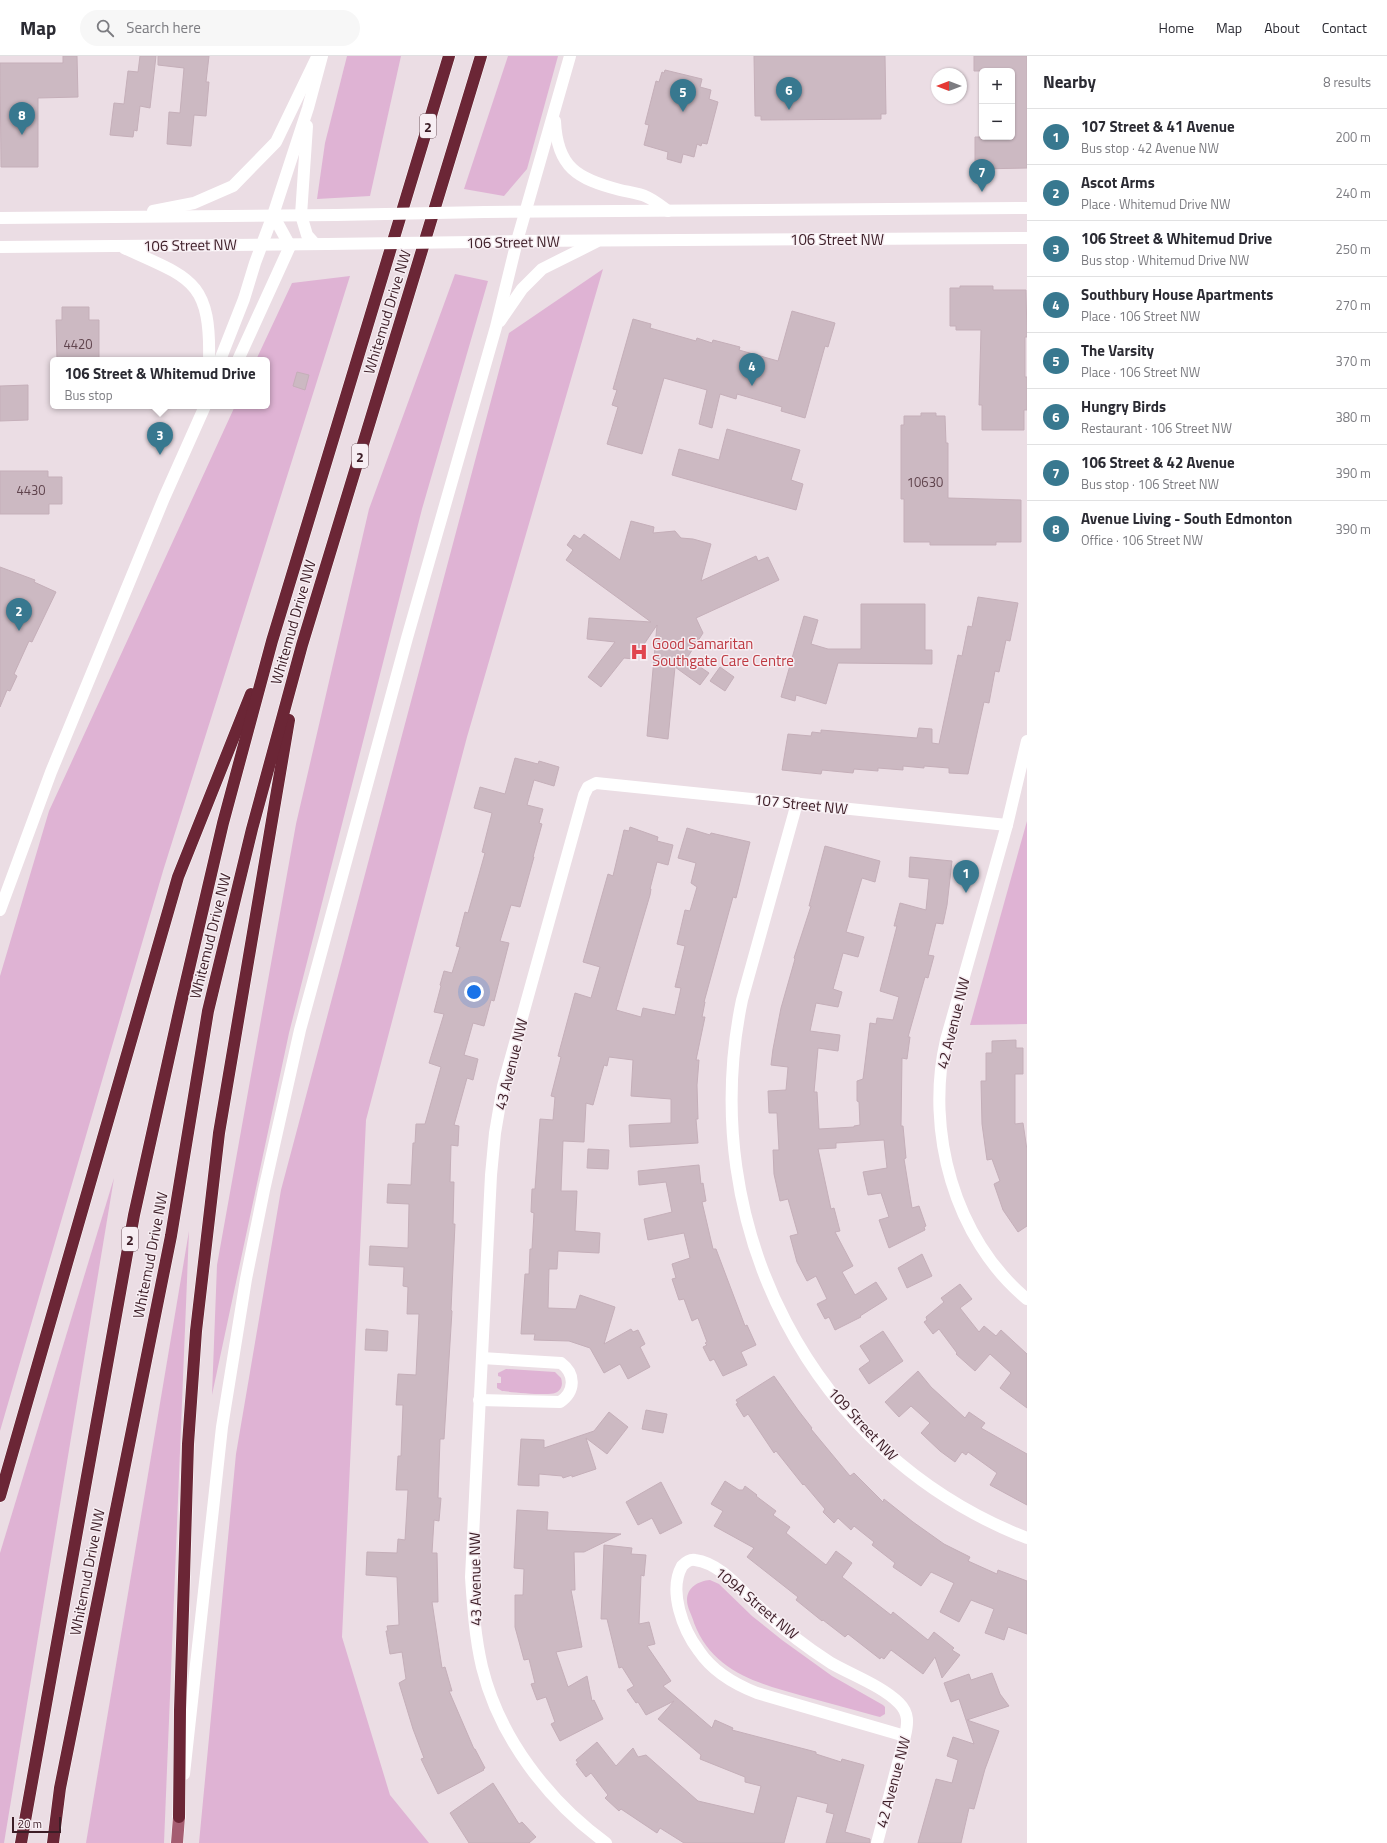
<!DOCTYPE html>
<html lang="en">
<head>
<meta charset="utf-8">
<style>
  :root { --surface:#fff; --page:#f7f7f7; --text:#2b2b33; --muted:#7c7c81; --line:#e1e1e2; --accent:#38788f }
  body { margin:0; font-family:"Titillium Web",sans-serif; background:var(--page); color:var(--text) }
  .controls { position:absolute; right:12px; top:12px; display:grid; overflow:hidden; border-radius:6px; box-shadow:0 1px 3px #0004 }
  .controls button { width:36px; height:36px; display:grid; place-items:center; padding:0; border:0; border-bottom:1px solid var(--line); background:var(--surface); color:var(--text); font:20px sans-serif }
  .compass { position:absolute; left:931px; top:12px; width:36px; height:36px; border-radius:50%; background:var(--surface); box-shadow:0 1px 3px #0004; rotate:270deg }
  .scale { position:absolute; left:12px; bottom:10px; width:49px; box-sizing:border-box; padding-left:4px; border:2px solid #3c1d26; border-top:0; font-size:11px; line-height:14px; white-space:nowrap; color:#3c1d26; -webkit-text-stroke:3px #f7eef3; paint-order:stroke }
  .you { position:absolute; left:474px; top:936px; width:14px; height:14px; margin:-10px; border:3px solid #fff; border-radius:50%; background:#1a73e8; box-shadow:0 0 0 6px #1a73e833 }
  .badge { display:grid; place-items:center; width:26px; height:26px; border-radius:50%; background:var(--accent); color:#fff; font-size:13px; font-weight:700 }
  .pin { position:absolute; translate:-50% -33px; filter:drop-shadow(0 1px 2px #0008) }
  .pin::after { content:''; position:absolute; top:21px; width:14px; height:12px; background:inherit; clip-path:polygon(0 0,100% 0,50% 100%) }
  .popup { position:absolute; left:50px; top:301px; width:220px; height:52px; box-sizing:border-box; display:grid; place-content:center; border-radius:6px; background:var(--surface); filter:drop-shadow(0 1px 3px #0005); font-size:13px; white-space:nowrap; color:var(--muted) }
  .popup b { font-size:15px; color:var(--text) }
  .popup::after { content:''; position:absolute; left:50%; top:100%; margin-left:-8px; border:8px solid transparent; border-top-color:var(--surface) }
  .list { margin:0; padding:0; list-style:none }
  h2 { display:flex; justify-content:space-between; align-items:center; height:52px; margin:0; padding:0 16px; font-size:17px }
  h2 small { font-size:13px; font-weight:400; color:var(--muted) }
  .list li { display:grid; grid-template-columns:26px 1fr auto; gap:12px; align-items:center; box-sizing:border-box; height:56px; padding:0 16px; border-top:1px solid var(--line) }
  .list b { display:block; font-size:15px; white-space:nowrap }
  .list p { margin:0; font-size:13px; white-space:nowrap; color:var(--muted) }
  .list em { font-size:13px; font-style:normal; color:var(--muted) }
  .icon { flex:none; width:22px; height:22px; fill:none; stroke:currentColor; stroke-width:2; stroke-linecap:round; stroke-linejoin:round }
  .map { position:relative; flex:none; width:1027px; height:1787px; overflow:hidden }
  header { display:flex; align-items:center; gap:24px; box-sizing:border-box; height:56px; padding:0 20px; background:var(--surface); border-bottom:1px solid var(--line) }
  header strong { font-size:19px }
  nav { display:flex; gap:22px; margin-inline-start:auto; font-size:14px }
  .search { width:280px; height:36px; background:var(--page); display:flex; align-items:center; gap:10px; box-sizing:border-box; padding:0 14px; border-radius:22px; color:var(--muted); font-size:15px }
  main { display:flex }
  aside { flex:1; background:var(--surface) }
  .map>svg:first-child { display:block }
  .green { fill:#dfb3d4 }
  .building { fill:#ccb9c2; stroke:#c5afb9 }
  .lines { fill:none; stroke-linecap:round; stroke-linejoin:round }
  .major-casing { stroke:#fff; stroke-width:13 }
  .highway-casing { stroke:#fff; stroke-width:13 }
  .minor { stroke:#fff; stroke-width:12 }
  .major { stroke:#a55d71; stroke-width:12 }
  .highway { stroke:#6b2636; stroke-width:12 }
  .minor-bridge { stroke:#fff; stroke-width:12 }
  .labels { text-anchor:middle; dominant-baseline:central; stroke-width:3; stroke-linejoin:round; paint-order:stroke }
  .number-label { font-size:13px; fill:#60444d }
  .shield { fill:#f7eef3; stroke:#745c64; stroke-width:1 }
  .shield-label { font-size:14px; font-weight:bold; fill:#3c1d26 }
  .street-label { font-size:15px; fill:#3c1d26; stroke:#f7eef3 }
  .health-label { font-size:15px; fill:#be3a42; stroke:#f7eef3; text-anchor:start }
</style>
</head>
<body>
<header>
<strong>Map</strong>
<div class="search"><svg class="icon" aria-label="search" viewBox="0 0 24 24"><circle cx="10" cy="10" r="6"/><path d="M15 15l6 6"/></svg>Search here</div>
<nav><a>Home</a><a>Map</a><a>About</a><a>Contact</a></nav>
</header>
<main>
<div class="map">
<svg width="1027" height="1787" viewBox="0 0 1027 1787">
  <rect width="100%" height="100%" fill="#ebdde4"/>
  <g class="green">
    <path d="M347,0H401L370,140L317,143L325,87Z"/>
    <path d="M508,0H558L527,113L504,140L464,133Z"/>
    <path d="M603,213L467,681L366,1064L342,1581L390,1739L429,1787H199L236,1398L281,1134L509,277Z"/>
    <path d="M455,218L488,225L422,453L289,977L212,1339L217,1209L296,768L369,453Z"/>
    <path d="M350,220L163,815L0,1375V920L49,755L235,350H267V304H256L292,227Z"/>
    <path d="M1027,765V968L970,969Z"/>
    <path d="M114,1122L4,1787H0V1497Z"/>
    <path d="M189,1175L164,1787H86Z"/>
    <path d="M506,1313L555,1316L561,1322C563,1328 562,1334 555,1337C548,1340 511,1336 502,1335L497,1332V1327H501V1321L498,1320V1317Z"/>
    <path d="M710,1524L719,1528L752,1560L782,1584L832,1620L883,1649L885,1651V1658L880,1661L876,1660C852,1653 827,1647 803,1640C757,1627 713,1616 694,1567C692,1559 687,1552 687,1544C687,1531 699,1525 710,1524Z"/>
  </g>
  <g class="building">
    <path d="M63,0H77L78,41L38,42V111H1L0,7H63Z"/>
    <path d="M140,0H156L150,52L140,50L137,75L134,74L133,81L110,79L114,47L124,48L128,15L138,16Z"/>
    <path d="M158,0H209L206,26H209L206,60L194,59L191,90L167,88L169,56L180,57L184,12L158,9Z"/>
    <path d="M754,0H885L886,58H881V63L761,64V60H755Z"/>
    <path d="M974,0H1027V112L980,113V109H975V81H1012V15H974Z"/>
    <path d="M665,14L702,23L700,31L711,34L709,43L718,46L707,88L702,87L701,90L697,88L694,101L683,98L681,107L667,103L668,96L644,89L649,69L645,68L656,25L659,26L662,16L664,17Z"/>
    <path d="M960,230H993V234H1026L1027,281H1025V321H1027V354H1024V374H982V349H979L981,274H956V270H950V232H960Z"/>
    <path d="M62,251H89V264H99V304H57L56,264H62Z"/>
    <path d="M792,255L835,267L828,291L825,290L805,362L781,355L782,351L737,338L736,343L720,338L712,372L699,368L707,334L664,322L642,398L607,388L618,351L612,349L617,334L613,333L633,263L651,268L650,272L696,285L697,282L712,287L713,284L740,291L739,294L778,305Z"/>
    <path d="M297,316L309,319L305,334L293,330Z"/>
    <path d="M28,329V364L0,365V330Z"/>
    <path d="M921,357H936V360H945L946,387H948V442L1021,444V486H996V489H930V486H904V443H901V369H904V360H921Z"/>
    <path d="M727,373L800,394L791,424L803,428L796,454L672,419L679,393L719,404Z"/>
    <path d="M0,415H48V421H62V448H49V458H0Z"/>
    <path d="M631,465L654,471L653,477L675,475L681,482L693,483L711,488L701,525L756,500L758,505L768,501L779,524L696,562L703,577L687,602L709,617L700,629L675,611L668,683L647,680L657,569L634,603L624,602L601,631L588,621L615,586L587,583L589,562L651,566L566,504L573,494L567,489L574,479L580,483L584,478L620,504Z"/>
    <path d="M0,511L35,524L34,526L56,536L32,586L29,585L14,618L17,620L10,635L7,634L0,651Z"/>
    <path d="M978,541L1018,547L1010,585L1006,584L999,616L995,615L989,647L984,646L968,718L949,717V712L924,710V712L903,710V714L878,712V715L854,713L853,717L822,714L821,718L782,714L788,678L811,680L812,676L821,677V674L917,682L919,672L932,673V687L939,688L958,599L962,600L968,570L972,571Z"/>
    <path d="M861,548H925V594H932V608L838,607L826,648L796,639L795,645L781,641L804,560L818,564L811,588L828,593H861Z"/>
    <path d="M720,611L734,621L725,635L710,625Z"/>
    <path d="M515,702L538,708L539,705L559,711L554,730L534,724L527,749L543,753L539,767L542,768L533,801H534L520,851L511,849L500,885L509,887L494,945L491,944L484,970L473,967L464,999L478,1003L473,1024L467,1022L454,1069L459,1070L458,1090L451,1089L450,1126H454L453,1168H455L451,1254L452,1255L444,1383H440L438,1442H441L439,1465L434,1464L432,1497H437L438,1546H432L442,1612L445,1611L452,1635H449L474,1693H475L485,1712L483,1713L484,1714L438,1738L421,1703L424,1702L413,1673L399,1627L406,1623L402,1596L390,1598L386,1575H388L387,1570L399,1569L397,1521L366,1519L367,1496L397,1497L398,1483L405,1484L408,1434H396L398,1400H401L403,1349H396L398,1318L416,1319L419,1258H407L408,1231L403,1230L404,1211L369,1209L370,1190L408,1192L409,1148L387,1147L388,1128L411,1129L413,1087H415L416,1068H425L441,1011L429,1007L444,958L434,956L441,930L440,929L444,915L452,917L460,891L456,890L465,856L468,857L474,836L485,797L482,796L492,757L474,752L480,731L505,738Z"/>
    <path d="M630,771L658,781L657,785L673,789L668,809L657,806L650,833H651L650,839L616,954L641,961L643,952L675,959L681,932L675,931L685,890L677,888L685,854L690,855L697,831L691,827L696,807L678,802L687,772L710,779L711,777L750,786L736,842L733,841L704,946H705L702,961H705L696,1004H699L697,1029L698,1063H696L698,1087L630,1091L629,1069L671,1067V1043L631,1040L633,1004L609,1001L607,1010L604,1009L593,1049L586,1047L584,1086L563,1085L561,1135H577L575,1175L600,1177L599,1197L558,1195L557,1213H549L548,1252L576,1253L580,1239L615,1251L604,1288L631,1273L633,1276L638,1274L645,1288L640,1291L650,1311L628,1323L620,1308L604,1317L590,1292L569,1285L534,1284L535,1278H521L525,1218H529L530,1193H532L534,1157L531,1156L532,1133H535L540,1063L553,1064L555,1041L551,1040L561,1001L558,1000L575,937L591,942L600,911L583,906L608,818L613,820L624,774L629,775Z"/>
    <path d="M825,790L880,805L875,826L862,822L846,876L864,881L858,901L843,897L833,933L842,936L838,951L816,947L810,975L840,979L838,995L818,992L814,1036H817L819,1073L854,1071V1070L860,1069L859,1046L857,1045V1025L863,1023L870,967L876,968L877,962L893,964L899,941L880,935L897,870H894L900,847L926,854L929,823L909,821L910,801L952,805L947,849L943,868L936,867L928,899L934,900L928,922L925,921L908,981H910L907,1003L902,1002L901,1070H903L906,1102L904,1103L912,1152L919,1150L926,1170L924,1171L925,1174L889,1192L879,1164L889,1161L881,1137L868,1139L863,1116L887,1112L884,1084L836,1087V1092L818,1093L831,1153L834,1152L840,1175L835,1176L853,1210L842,1216L855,1239L876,1226L887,1243L860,1260L861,1261L835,1274L829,1261L825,1263L817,1248L827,1243L816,1220L807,1225L797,1206L790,1180L798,1178L788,1143L780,1145L774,1118L773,1094H779L777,1057H769L768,1035L786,1034L788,1011L771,1009L773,993L781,952L795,903L794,902L811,850H809Z"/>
    <path d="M1016,984V992H1023V1018H1015V1068L1023,1067L1027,1094V1170L1018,1176L1003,1154L994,1128L1000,1125L992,1103L987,1104L982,1068L981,1025H986V997H992V985Z"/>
    <path d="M588,1093L609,1094L608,1113L587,1112Z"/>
    <path d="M699,1109L701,1128L703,1127L706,1145L702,1146L713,1193H716L745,1270L747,1269L756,1289L741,1296L747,1309L723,1320L714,1303L710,1305L703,1291L707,1289L705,1287L707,1286L698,1262L692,1265L684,1243L679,1244L672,1223L676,1222L672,1208L690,1202L684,1177L648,1184L644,1163L672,1156L666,1126L639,1129L638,1115Z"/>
    <path d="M922,1198L932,1220L907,1232L898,1212Z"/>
    <path d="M960,1228L972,1243L960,1252L979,1276L984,1270L996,1280L1001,1274L1027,1298V1352L1000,1332L1011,1317L990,1298L975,1315L956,1298L957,1297L939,1273L933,1278L924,1266L927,1264L926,1261L944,1246L941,1242Z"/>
    <path d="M366,1273L388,1275L387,1295L365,1294Z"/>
    <path d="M883,1275L903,1305L869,1328L859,1313L870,1305L860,1290Z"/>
    <path d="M918,1315L931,1331L965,1362L969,1356L985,1367L981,1372L1027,1398V1449L990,1429L997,1417L968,1396L966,1399L962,1396L955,1406L940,1395L921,1377L930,1367L911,1350L899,1361L885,1346Z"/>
    <path d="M774,1320L798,1354L812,1372L811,1373L850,1420L854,1417L883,1446L884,1443L913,1466L944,1488L970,1501L968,1505L997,1518L998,1514L1027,1525V1578L1008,1571L1004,1584L985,1577L994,1553L971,1544L959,1566L940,1556L954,1527L931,1516L921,1530L893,1511L895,1507L872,1489L874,1486L854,1470L851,1474L838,1462L834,1467L823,1456L825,1453L804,1428L803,1429L776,1395L774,1397L748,1358L744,1361L736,1348L738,1347L736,1344Z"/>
    <path d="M646,1354L667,1358L663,1377L642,1373Z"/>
    <path d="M609,1356L628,1371L607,1398L586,1382L596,1413L572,1421V1419L563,1422L562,1420L539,1418V1430L518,1429L521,1383L544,1384V1392L594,1375Z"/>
    <path d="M725,1425L739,1434H743L745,1430L757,1439L756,1440L776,1455L773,1459L790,1471L786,1477L826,1509L836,1495L852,1507L842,1521L891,1559L893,1556L928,1584L934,1576L954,1592L952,1594L960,1599L942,1622L935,1601L923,1618L891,1594L884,1603L881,1601L880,1603L848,1578L845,1581L823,1564L822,1565L796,1544L798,1541L747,1501L754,1492L714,1470L723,1455L711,1448Z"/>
    <path d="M661,1426L682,1467L660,1478L652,1462L638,1469L626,1446Z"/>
    <path d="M517,1454L548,1456L547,1474L621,1478L584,1496H574L575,1534H571L582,1591L556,1596L568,1631L587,1620L592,1645L594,1644L603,1663L560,1685L551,1668L555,1666L546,1641L537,1644L531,1628L535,1627L529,1603L524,1604L515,1571V1539H523L524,1513L514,1512Z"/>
    <path d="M604,1489L632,1492L631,1498L646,1499L644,1520L641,1519L639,1568L649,1566L655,1588L647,1590L671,1625L663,1630L712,1672L715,1664L733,1672L732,1674L816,1696V1698L841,1706L842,1703L864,1709L845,1776L870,1783V1787H826L834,1758L826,1756L828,1748L797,1740L784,1787H684L660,1772L657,1777L621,1753L619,1755L605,1742L608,1739L591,1717L586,1721L576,1708L578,1707L576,1704L597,1686L616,1710L633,1692L638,1701L646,1699L698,1745L754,1758L761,1730L745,1726V1721L700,1703L701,1699L658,1663L674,1645L646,1659L638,1646L636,1647L627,1634L634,1630L622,1611L619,1612L607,1563H601Z"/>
    <path d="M992,1617L1000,1638L1009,1650L967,1664L999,1675L985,1713L974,1753L969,1752L961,1787H918L936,1723L952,1727L958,1704L947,1700L953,1681L974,1688L959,1643L951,1646L944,1627L969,1618L971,1624Z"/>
    <path d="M493,1727L519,1768L522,1766L536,1781L529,1787H469L450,1757Z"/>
  </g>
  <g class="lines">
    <g class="major-casing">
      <path id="major" d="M177,1787L179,1761"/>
    </g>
    <g class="highway-casing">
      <g id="highway">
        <path d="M0,1440L178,821L251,638"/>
        <path d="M179,1761L180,1654L188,1388L196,1275L219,1077L289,664"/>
        <path d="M21,1787L134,1159L181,947L223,767L272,585L449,0"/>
        <path d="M53,1787L60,1732L171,1180L208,955L252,773L302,589L481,0"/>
      </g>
    </g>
    <g class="minor">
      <path d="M555,65C557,111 577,123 620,134C628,136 639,137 647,141C654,144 661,150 668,155"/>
      <path d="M307,70L301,159L307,179L315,188"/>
      <path d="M153,155L194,147L233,130L276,86L316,3"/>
      <path d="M485,156L1027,152"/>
      <path d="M273,159L290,190"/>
      <path d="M0,162L336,159"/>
      <path d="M475,186L517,185L1027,182"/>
      <path d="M0,191L327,188"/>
      <path d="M124,192C190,222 211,224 209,304"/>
      <path d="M500,265L522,233L542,213L596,186"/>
      <path d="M220,304L244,243L255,207L273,159L308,52L322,0"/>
      <path d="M238,304L290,190"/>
      <path d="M1027,685L1007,769L946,984C925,1074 954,1183 1027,1243"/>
      <path d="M797,747L742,944C695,1169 811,1398 1027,1482"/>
      <path d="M0,854L51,716L164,442L205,350"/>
      <path d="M479,1344L560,1346C575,1336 576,1318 561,1307L482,1302"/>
      <path d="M184,1718L222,1371L246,1223L264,1134L300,974L407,582L496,271L517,185L570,0"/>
      <path d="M606,1787C548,1745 499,1681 482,1611C475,1581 473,1551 471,1521L491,1119L495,1077L503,1030L584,739L588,731L596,727L1007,769"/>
      <path d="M877,1787L905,1680C908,1667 909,1657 899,1647C882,1630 852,1619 831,1607C806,1591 779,1570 757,1549C740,1533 720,1507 695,1504C690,1503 685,1507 682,1510C668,1535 683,1574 699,1595C713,1616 734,1628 757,1637L905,1680"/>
    </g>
    <use href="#major" class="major"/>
    <use href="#highway" class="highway"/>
    <g class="minor-bridge">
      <path d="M336,159L485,156"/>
      <path d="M327,188L475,186"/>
    </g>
  </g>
  <defs>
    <g id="hospital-bare" transform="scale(1.38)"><path d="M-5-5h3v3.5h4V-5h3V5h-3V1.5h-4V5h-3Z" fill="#e0444e" stroke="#f7eef3" stroke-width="2.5" paint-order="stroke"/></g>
  </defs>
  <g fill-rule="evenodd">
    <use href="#hospital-bare" x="639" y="596"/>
  </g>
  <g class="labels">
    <g class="number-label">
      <text x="78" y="288">4420</text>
      <text x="925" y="426">10630</text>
      <text x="31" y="434">4430</text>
    </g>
    <g class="shield">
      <rect x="420" y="58" width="16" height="24" rx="3"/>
      <rect x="352" y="388" width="16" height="24" rx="3"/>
      <rect x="122" y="1171" width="16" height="24" rx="3"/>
    </g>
    <g class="shield-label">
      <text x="428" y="70">2</text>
      <text x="360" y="400">2</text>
      <text x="130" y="1183">2</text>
    </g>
    <g class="street-label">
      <text x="837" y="183">106 Street NW</text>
      <text transform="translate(513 186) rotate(-1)">106 Street NW</text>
      <text transform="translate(190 189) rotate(-1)">106 Street NW</text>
      <text transform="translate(387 256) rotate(-73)">Whitemud Drive NW</text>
      <text transform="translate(293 566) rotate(-74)">Whitemud Drive NW</text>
      <text transform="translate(801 748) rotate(6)">107 Street NW</text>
      <text transform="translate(210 880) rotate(-76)">Whitemud Drive NW</text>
      <text transform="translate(953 967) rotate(-76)">42 Avenue NW</text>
      <text transform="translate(511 1008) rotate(-76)">43 Avenue NW</text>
      <text transform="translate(150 1199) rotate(-79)">Whitemud Drive NW</text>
      <text transform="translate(863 1368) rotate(47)">109 Street NW</text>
      <text transform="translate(87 1516) rotate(-79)">Whitemud Drive NW</text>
      <text transform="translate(475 1523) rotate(-91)">43 Avenue NW</text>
      <text transform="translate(757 1547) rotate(40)">109A Street NW</text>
      <text transform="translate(893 1726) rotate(-75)">42 Avenue NW</text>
    </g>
    <g class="health-label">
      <text x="652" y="587">Good Samaritan<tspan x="652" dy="17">Southgate Care Centre</tspan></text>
    </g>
  </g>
</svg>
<div class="controls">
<button>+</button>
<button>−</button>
</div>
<svg class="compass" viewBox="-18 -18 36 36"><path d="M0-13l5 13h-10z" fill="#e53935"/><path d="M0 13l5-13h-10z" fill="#7c7c81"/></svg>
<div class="scale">20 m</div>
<div class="you"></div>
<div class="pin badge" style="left:966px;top:837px">1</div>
<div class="pin badge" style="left:19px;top:575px">2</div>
<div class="pin badge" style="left:160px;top:399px">3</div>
<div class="popup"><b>106 Street &amp; Whitemud Drive</b>Bus stop</div>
<div class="pin badge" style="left:752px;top:330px">4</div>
<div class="pin badge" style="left:683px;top:56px">5</div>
<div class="pin badge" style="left:789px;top:54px">6</div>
<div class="pin badge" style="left:982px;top:136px">7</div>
<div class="pin badge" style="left:22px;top:79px">8</div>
</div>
<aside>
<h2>Nearby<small>8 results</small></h2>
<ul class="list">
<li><span class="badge">1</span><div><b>107 Street &amp; 41 Avenue</b><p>Bus stop · 42 Avenue NW</p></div><em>200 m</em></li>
<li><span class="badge">2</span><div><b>Ascot Arms</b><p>Place · Whitemud Drive NW</p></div><em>240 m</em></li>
<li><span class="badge">3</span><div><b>106 Street &amp; Whitemud Drive</b><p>Bus stop · Whitemud Drive NW</p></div><em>250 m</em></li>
<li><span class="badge">4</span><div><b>Southbury House Apartments</b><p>Place · 106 Street NW</p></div><em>270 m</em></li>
<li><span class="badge">5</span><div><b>The Varsity</b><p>Place · 106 Street NW</p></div><em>370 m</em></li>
<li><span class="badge">6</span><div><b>Hungry Birds</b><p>Restaurant · 106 Street NW</p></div><em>380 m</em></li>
<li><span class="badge">7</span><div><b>106 Street &amp; 42 Avenue</b><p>Bus stop · 106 Street NW</p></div><em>390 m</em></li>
<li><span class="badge">8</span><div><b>Avenue Living - South Edmonton</b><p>Office · 106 Street NW</p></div><em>390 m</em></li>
</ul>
</aside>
</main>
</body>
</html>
